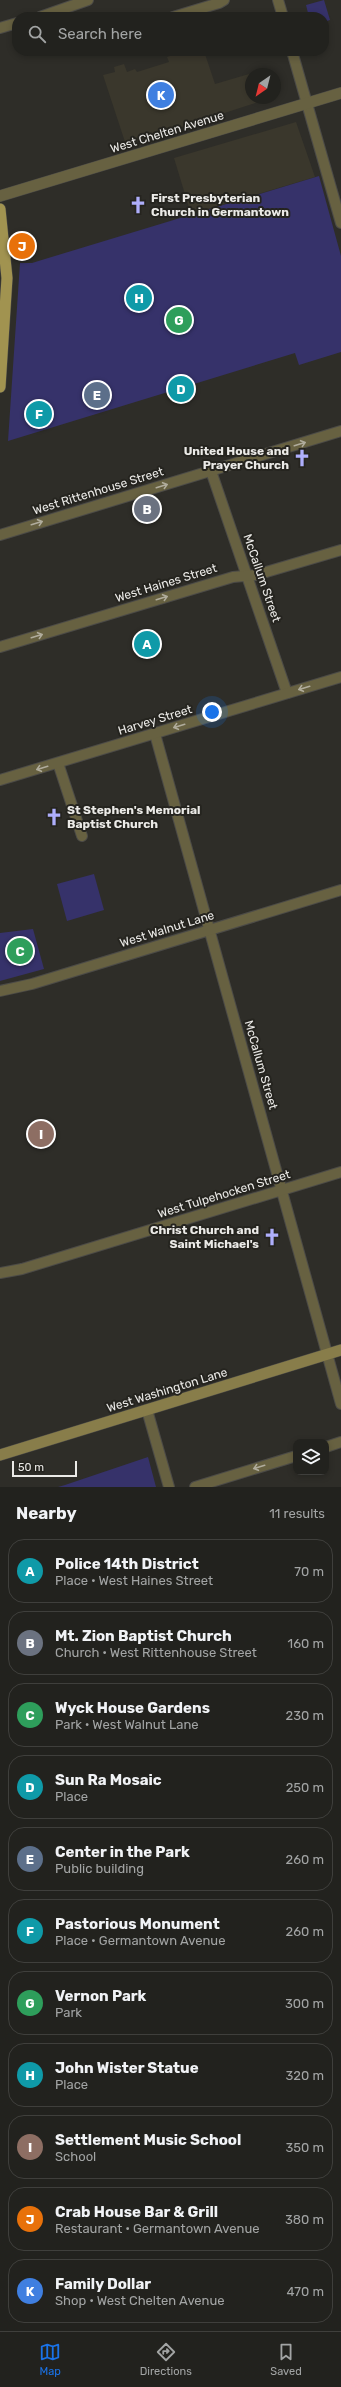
<!DOCTYPE html>
<html lang="en">
<head>
<meta charset="utf-8">
<style>
  :root { --surface:#22221e; --page:#2e2f2b; --text:#f1f3f6; --muted:#a2a4a4; --line:#3f3f3c; --accent:#1a73e8 }
  body { margin:0; font-family:Rubik,sans-serif; background:var(--page); color:var(--text) }
  .controls { position:absolute; right:12px; bottom:12px; display:grid; overflow:hidden; border-radius:8px; box-shadow:0 2px 6px #0003 }
  .controls button { width:36px; height:36px; display:grid; place-items:center; padding:0; border:0; border-bottom:1px solid var(--line); background:var(--surface); color:var(--text); font:20px sans-serif }
  .compass { position:absolute; left:245px; top:68px; width:36px; height:36px; border-radius:50%; background:var(--surface); box-shadow:0 2px 6px #0003; rotate:215deg }
  .scale { position:absolute; left:12px; bottom:10px; width:65px; box-sizing:border-box; padding-left:4px; border:2px solid #ebeae7; border-top:0; font-size:11px; line-height:14px; white-space:nowrap; color:#ebeae7; -webkit-text-stroke:3px #25241f; paint-order:stroke }
  .you { position:absolute; left:212px; top:712px; width:14px; height:14px; margin:-10px; border:3px solid #fff; border-radius:50%; background:#1a73e8; box-shadow:0 0 0 6px #1a73e833 }
  .badge { display:grid; place-items:center; width:26px; height:26px; border-radius:50%; background:var(--accent); color:#fff; font-size:13px; font-weight:700 }
  .pin { position:absolute; translate:-50% -50%; border:2px solid #fff; box-shadow:0 1px 4px #0006 }
  .list { margin:0; padding:0; list-style:none }
  h2 { display:flex; justify-content:space-between; align-items:center; height:52px; margin:0; padding:0 16px; font-size:17px }
  h2 small { font-size:13px; font-weight:400; color:var(--muted) }
  .list li { display:grid; grid-template-columns:26px 1fr auto; gap:12px; align-items:center; box-sizing:border-box; height:64px; margin:0 8px 8px; padding:0 8px; border:1px solid var(--line); border-radius:16px }
  .list b { display:block; font-size:15px; white-space:nowrap }
  .list p { margin:0; font-size:13px; white-space:nowrap; color:var(--muted) }
  .list em { font-size:13px; font-style:normal; color:var(--muted) }
  .icon { flex:none; width:22px; height:22px; fill:none; stroke:currentColor; stroke-width:2; stroke-linecap:round; stroke-linejoin:round }
  .map { position:relative; flex:none; width:341px; height:1487px; overflow:hidden }
  .search { position:absolute; background:var(--surface); box-shadow:0 2px 6px #0003; left:12px; right:12px; top:12px; height:44px; display:flex; align-items:center; gap:10px; box-sizing:border-box; padding:0 14px; border-radius:16px; color:var(--muted); font-size:15px }
  .sheet { height:844px; background:var(--surface) }
  nav { display:flex; justify-content:space-around; align-items:center; box-sizing:border-box; height:56px; border-top:1px solid var(--line); background:var(--surface); font-size:11px; color:var(--muted) }
  nav a { display:grid; justify-items:center; gap:2px }
  nav .on { color:var(--accent) }
  .map>svg:first-child { display:block }
  .built { fill:#3a372c }
  .green { fill:#36326a }
  .lines { fill:none; stroke-linecap:round; stroke-linejoin:round }
  .minor-casing { stroke:#4c4b47; stroke-width:12 }
  .tertiary-casing { stroke:#4c4b47; stroke-width:12 }
  .secondary-casing { stroke:#4c4b47; stroke-width:12 }
  .primary-casing { stroke:#4c4b47; stroke-width:12 }
  .minor { stroke:#676141; stroke-width:10 }
  .tertiary { stroke:#676141; stroke-width:11 }
  .secondary { stroke:#887d4a; stroke-width:11 }
  .primary { stroke:#a19350; stroke-width:11 }
  .oneway { stroke:#b0ac9c }
  .labels { text-anchor:middle; dominant-baseline:central; stroke-width:4; stroke-linejoin:round; paint-order:stroke }
  .street-label { font-size:12px; fill:#ebeae7; stroke:#25241f }
  .poi-label { font-size:12px; font-weight:bold; fill:#ebeae7; stroke:#25241f; text-anchor:start }
</style>
</head>
<body>
<div class="map">
<svg width="341" height="1487" viewBox="0 0 341 1487">
  <rect width="100%" height="100%" fill="#2e2d28"/>
  <g class="built">
    <path d="M184,51H204L215,84L249,74L251,98H257L258,102L126,145L103,75L115,72L114,67L124,64L127,72L135,69L137,72L169,62L167,57Z"/>
    <path d="M296,122L315,177L191,214L174,158Z"/>
  </g>
  <g class="green">
    <path d="M324,0L330,20L324,22V17H309L306,5Z"/>
    <path d="M319,176L341,256V352L299,365L295,353L8,441L20,263H32L45,259Z"/>
    <path d="M94,874L104,910L67,921L57,884Z"/>
    <path d="M33,929L44,969L0,981V933Z"/>
    <path d="M148,1457L156,1487H58L65,1485Z"/>
  </g>
  <g class="lines">
    <g class="minor-casing">
      <g id="minor">
        <path d="M278,0L283,17"/>
        <path d="M40,17L88,0"/>
        <path d="M173,17L219,3L224,0"/>
        <path d="M0,28L17,23"/>
        <path d="M292,51L341,223"/>
        <path d="M211,471L287,693"/>
        <path d="M0,535L341,431"/>
        <path d="M0,647L233,577L256,575L341,550"/>
        <path d="M155,734L341,1404"/>
        <path d="M58,763L82,836"/>
        <path d="M0,780L341,677"/>
        <path d="M0,991L32,984L341,890"/>
        <path d="M0,1273L22,1269L341,1172"/>
        <path d="M147,1410L169,1487"/>
        <path d="M326,1447L341,1442"/>
        <path d="M195,1487L296,1456"/>
      </g>
    </g>
    <g class="tertiary-casing">
      <path id="tertiary" d="M0,196L341,93"/>
    </g>
    <g class="secondary-casing">
      <path id="secondary" d="M0,1455L341,1350"/>
    </g>
    <g class="primary-casing">
      <path id="primary" d="M0,209L7,278L0,387"/>
    </g>
    <use href="#minor" class="minor"/>
    <use href="#tertiary" class="tertiary"/>
    <use href="#secondary" class="secondary"/>
    <use href="#primary" class="primary"/>
  </g>
  <defs><path id="oneway-shaft" d="M-6 0H5M1.5-3L5.5 0L1.5 3" fill="none" stroke-width="1.6" stroke-linecap="round" stroke-linejoin="round"/></defs>
  <g class="oneway">
    <use href="#oneway-shaft" transform="translate(300 444) rotate(-17)"/>
    <use href="#oneway-shaft" transform="translate(162 486) rotate(-17)"/>
    <use href="#oneway-shaft" transform="translate(37 523) rotate(-17)"/>
    <use href="#oneway-shaft" transform="translate(162 598) rotate(-17)"/>
    <use href="#oneway-shaft" transform="translate(37 636) rotate(-17)"/>
    <use href="#oneway-shaft" transform="translate(304 688) rotate(163)"/>
    <use href="#oneway-shaft" transform="translate(179 726) rotate(163)"/>
    <use href="#oneway-shaft" transform="translate(42 768) rotate(163)"/>
    <use href="#oneway-shaft" transform="translate(259 1467) rotate(163)"/>
  </g>
  <defs>
    <g id="church-bare" transform="scale(1.38)"><path d="M-1.2-6h2.4v3.5h3.3v2.4h-3.3V6h-2.4V-.1h-3.3v-2.4h3.3Z" fill="#aeaefb" stroke="#25241f" stroke-width="2.5" paint-order="stroke"/></g>
  </defs>
  <g fill-rule="evenodd">
    <use href="#church-bare" x="138" y="205"/>
    <use href="#church-bare" x="302" y="458"/>
    <use href="#church-bare" x="54" y="817"/>
    <use href="#church-bare" x="272" y="1237"/>
  </g>
  <g class="labels">
    <g class="street-label">
      <text transform="translate(167 132) rotate(-17)">West Chelten Avenue</text>
      <text transform="translate(98 491) rotate(-17)">West Rittenhouse Street</text>
      <text transform="translate(262 578) rotate(71)">McCallum Street</text>
      <text transform="translate(166 583) rotate(-17)">West Haines Street</text>
      <text transform="translate(155 720) rotate(-17)">Harvey Street</text>
      <text transform="translate(167 929) rotate(-17)">West Walnut Lane</text>
      <text transform="translate(261 1065) rotate(74)">McCallum Street</text>
      <text transform="translate(224 1194) rotate(-17)">West Tulpehocken Street</text>
      <text transform="translate(167 1390) rotate(-17)">West Washington Lane</text>
    </g>
    <g class="poi-label">
      <text x="151" y="198">First Presbyterian<tspan x="151" dy="14">Church in Germantown</tspan></text>
      <text x="289" y="451" text-anchor="end">United House and<tspan x="289" dy="14">Prayer Church</tspan></text>
      <text x="67" y="810">St Stephen's Memorial<tspan x="67" dy="14">Baptist Church</tspan></text>
      <text x="259" y="1230" text-anchor="end">Christ Church and<tspan x="259" dy="14">Saint Michael's</tspan></text>
    </g>
  </g>
</svg>
<div class="controls">
<button><svg class="icon" aria-label="layers" viewBox="0 0 24 24"><path d="M12 4l9 5-9 5-9-5zM3 14l9 5 9-5"/></svg></button>
</div>
<svg class="compass" viewBox="-18 -18 36 36"><path d="M0-13l5 13h-10z" fill="#e53935"/><path d="M0 13l5-13h-10z" fill="#a2a4a4"/></svg>
<div class="scale">50 m</div>
<div class="you"></div>
<div class="pin badge" style="left:147px;top:644px;background:#0f9aa8">A</div>
<div class="pin badge" style="left:147px;top:509px;background:#6b7280">B</div>
<div class="pin badge" style="left:20px;top:951px;background:#2e9e5b">C</div>
<div class="pin badge" style="left:181px;top:389px;background:#0f9aa8">D</div>
<div class="pin badge" style="left:97px;top:395px;background:#5c6f8a">E</div>
<div class="pin badge" style="left:39px;top:414px;background:#0f9aa8">F</div>
<div class="pin badge" style="left:179px;top:320px;background:#2e9e5b">G</div>
<div class="pin badge" style="left:139px;top:298px;background:#0f9aa8">H</div>
<div class="pin badge" style="left:41px;top:1134px;background:#8d6e63">I</div>
<div class="pin badge" style="left:22px;top:246px;background:#e8710a">J</div>
<div class="pin badge" style="left:161px;top:95px;background:#3f7fe0">K</div>
<div class="search"><svg class="icon" aria-label="search" viewBox="0 0 24 24"><circle cx="10" cy="10" r="6"/><path d="M15 15l6 6"/></svg>Search here</div>
</div>
<section class="sheet">
<h2>Nearby<small>11 results</small></h2>
<ul class="list">
<li><span class="badge" style="background:#0f9aa8">A</span><div><b>Police 14th District</b><p>Place · West Haines Street</p></div><em>70 m</em></li>
<li><span class="badge" style="background:#6b7280">B</span><div><b>Mt. Zion Baptist Church</b><p>Church · West Rittenhouse Street</p></div><em>160 m</em></li>
<li><span class="badge" style="background:#2e9e5b">C</span><div><b>Wyck House Gardens</b><p>Park · West Walnut Lane</p></div><em>230 m</em></li>
<li><span class="badge" style="background:#0f9aa8">D</span><div><b>Sun Ra Mosaic</b><p>Place</p></div><em>250 m</em></li>
<li><span class="badge" style="background:#5c6f8a">E</span><div><b>Center in the Park</b><p>Public building</p></div><em>260 m</em></li>
<li><span class="badge" style="background:#0f9aa8">F</span><div><b>Pastorious Monument</b><p>Place · Germantown Avenue</p></div><em>260 m</em></li>
<li><span class="badge" style="background:#2e9e5b">G</span><div><b>Vernon Park</b><p>Park</p></div><em>300 m</em></li>
<li><span class="badge" style="background:#0f9aa8">H</span><div><b>John Wister Statue</b><p>Place</p></div><em>320 m</em></li>
<li><span class="badge" style="background:#8d6e63">I</span><div><b>Settlement Music School</b><p>School</p></div><em>350 m</em></li>
<li><span class="badge" style="background:#e8710a">J</span><div><b>Crab House Bar &amp; Grill</b><p>Restaurant · Germantown Avenue</p></div><em>380 m</em></li>
<li><span class="badge" style="background:#3f7fe0">K</span><div><b>Family Dollar</b><p>Shop · West Chelten Avenue</p></div><em>470 m</em></li>
</ul>
</section>
<nav>
<a class="on"><svg class="icon" aria-label="map" viewBox="0 0 24 24"><path d="M3 6l6-2 6 2 6-2v14l-6 2-6-2-6 2zM9 4v14M15 6v14"/></svg>Map</a>
<a><svg class="icon" aria-label="directions" viewBox="0 0 24 24"><path d="M12 3l9 9-9 9-9-9zM9 14v-3h6M13 9l2 2-2 2"/></svg>Directions</a>
<a><svg class="icon" aria-label="saved" viewBox="0 0 24 24"><path d="M7 4h10v16l-5-4-5 4z"/></svg>Saved</a>
</nav>
</body>
</html>
